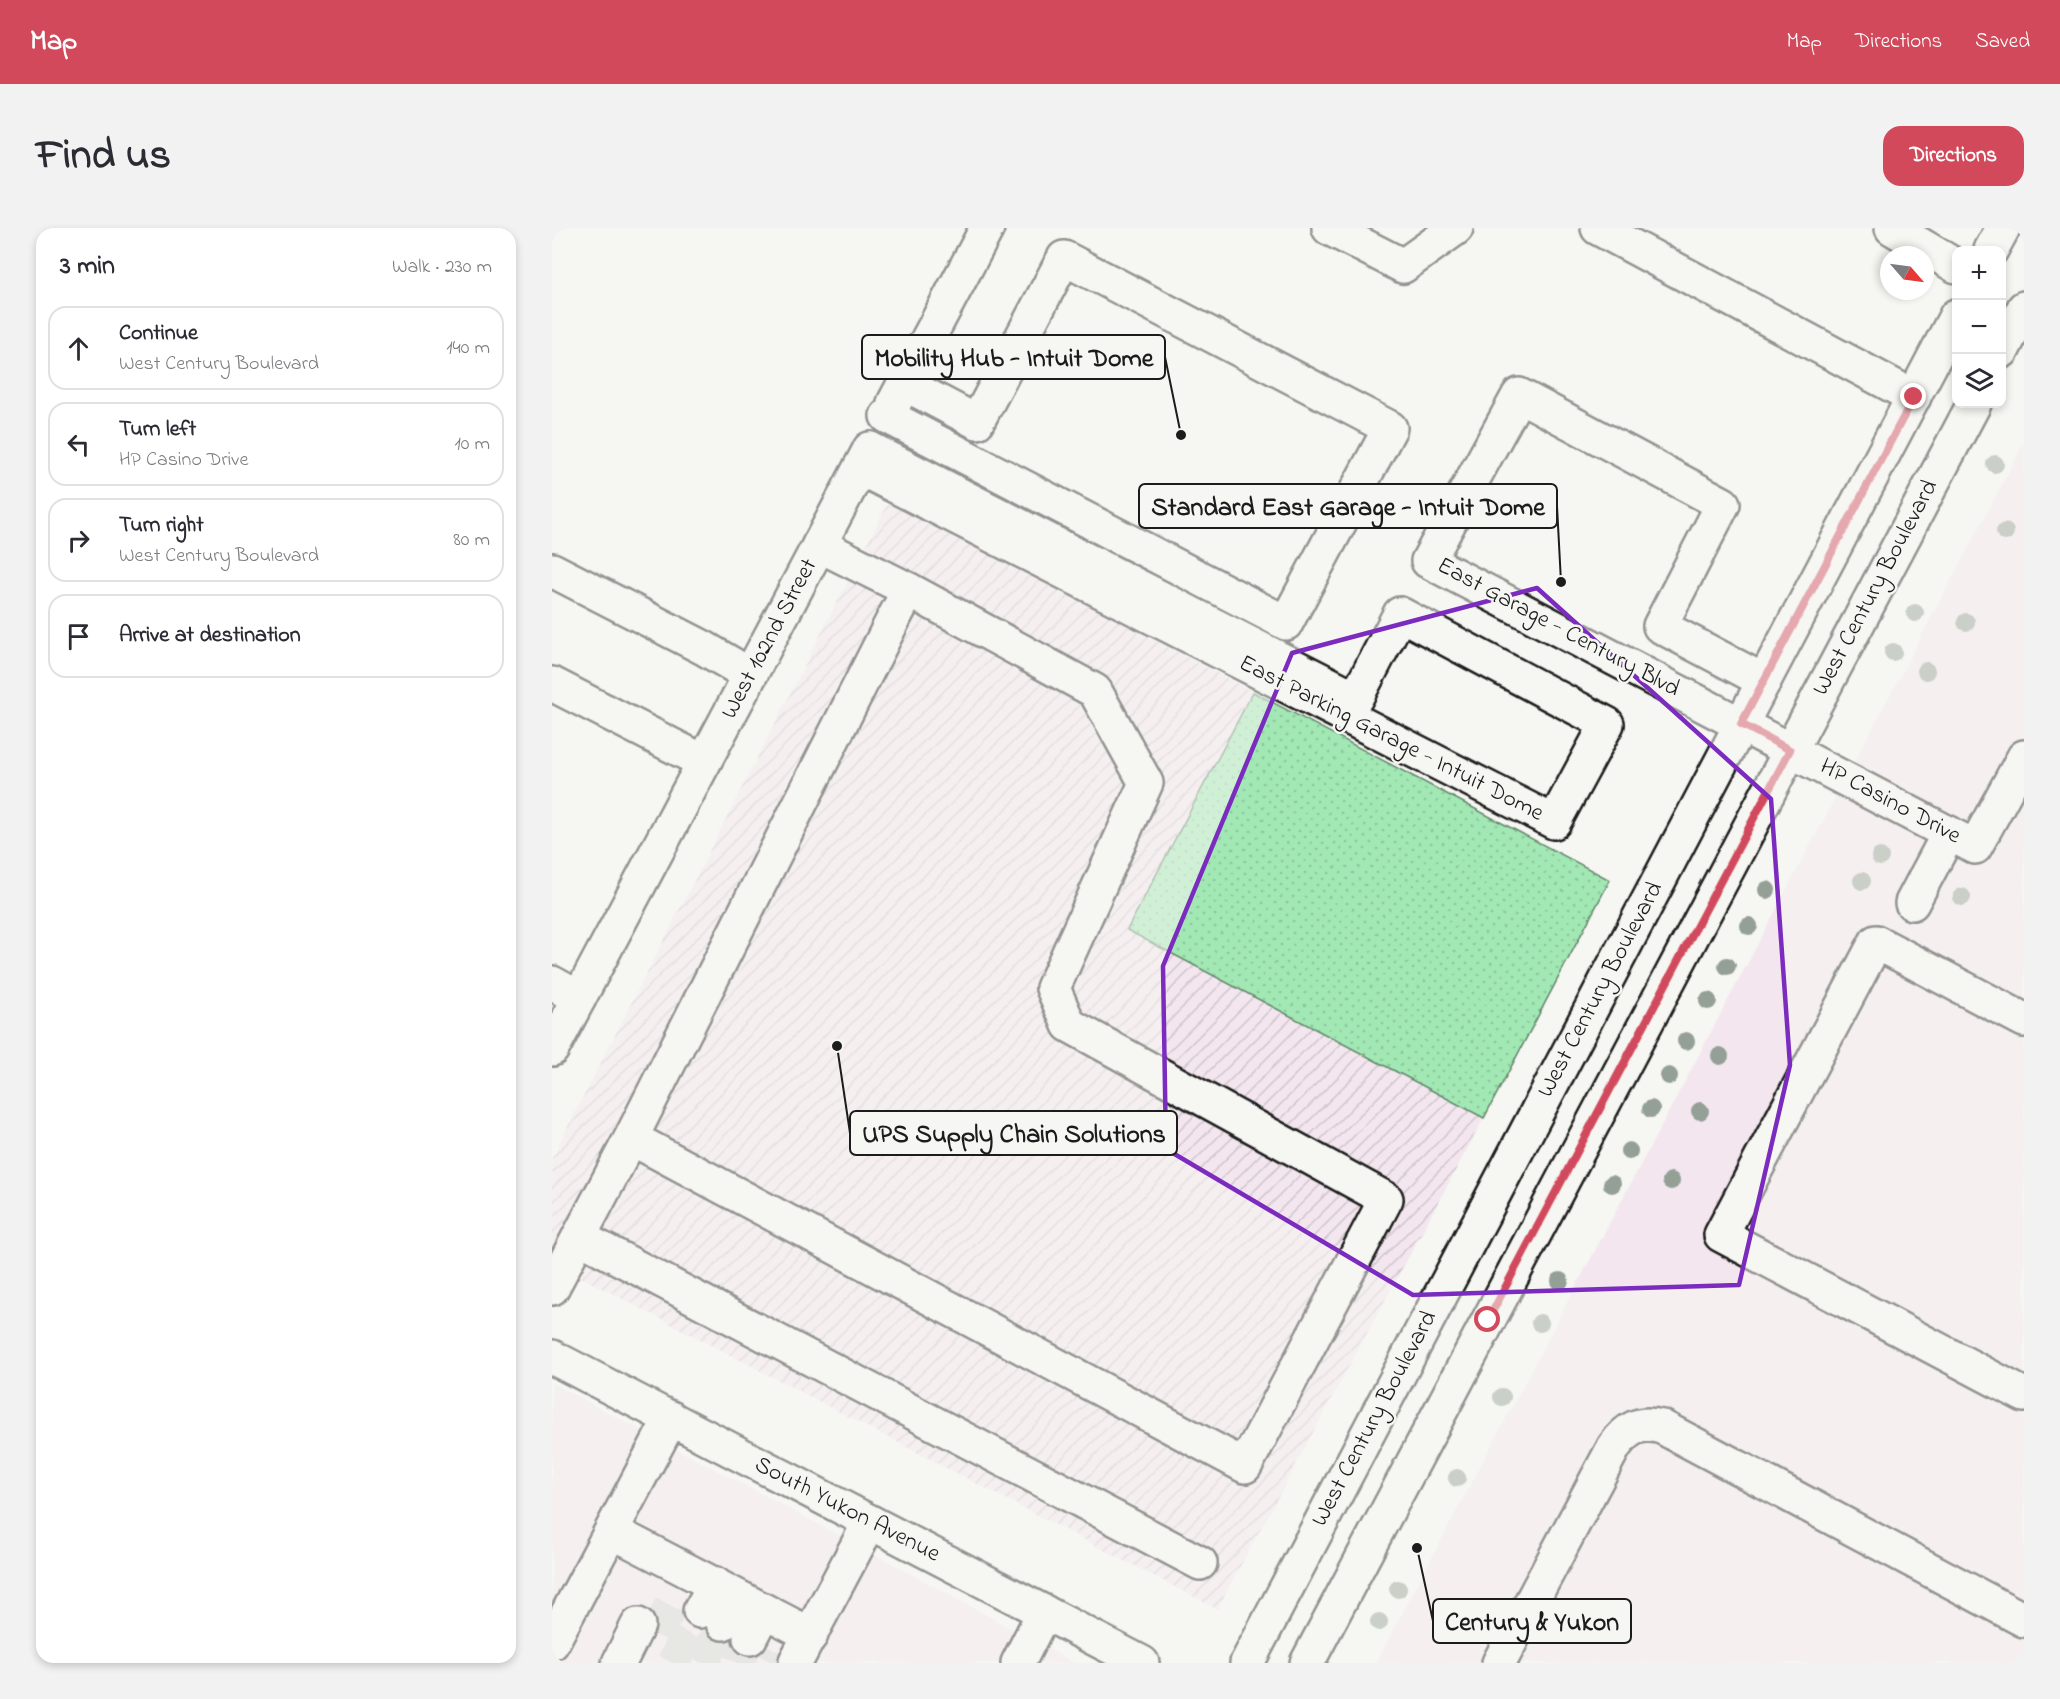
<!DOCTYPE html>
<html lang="en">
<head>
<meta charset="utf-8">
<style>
  :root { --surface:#fff; --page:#f2f2f3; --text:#2b2b33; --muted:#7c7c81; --line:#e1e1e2; --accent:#d1495b }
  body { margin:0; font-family:"Indie Flower",sans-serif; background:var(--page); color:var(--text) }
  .controls { position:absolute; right:18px; top:18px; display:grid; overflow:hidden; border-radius:12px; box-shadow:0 3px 9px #0003 }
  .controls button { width:54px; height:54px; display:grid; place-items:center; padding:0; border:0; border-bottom:2px solid var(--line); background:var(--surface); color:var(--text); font:30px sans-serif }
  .compass { position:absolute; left:1328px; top:18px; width:54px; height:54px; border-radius:50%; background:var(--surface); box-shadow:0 3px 9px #0003; rotate:118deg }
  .stop { position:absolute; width:18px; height:18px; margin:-14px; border:4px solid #d1495b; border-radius:50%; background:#fff }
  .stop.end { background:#d1495b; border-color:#fff; box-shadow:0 2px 6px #0008 }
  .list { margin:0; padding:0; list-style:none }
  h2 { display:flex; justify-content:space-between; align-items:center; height:78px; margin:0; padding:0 24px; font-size:26px }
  h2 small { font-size:20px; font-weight:400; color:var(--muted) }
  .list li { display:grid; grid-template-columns:39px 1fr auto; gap:18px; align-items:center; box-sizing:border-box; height:84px; margin:0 12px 12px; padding:0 12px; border:2px solid var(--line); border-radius:18px }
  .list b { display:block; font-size:22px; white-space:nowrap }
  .list p { margin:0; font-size:20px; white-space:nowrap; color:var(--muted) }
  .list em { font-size:20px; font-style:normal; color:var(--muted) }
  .icon { flex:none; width:33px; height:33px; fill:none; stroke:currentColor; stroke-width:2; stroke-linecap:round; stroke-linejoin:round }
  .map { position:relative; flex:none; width:1472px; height:1435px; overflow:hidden; border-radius:18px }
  header { display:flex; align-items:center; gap:36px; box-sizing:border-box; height:84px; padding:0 30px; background:var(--accent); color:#fff }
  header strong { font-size:28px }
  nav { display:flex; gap:33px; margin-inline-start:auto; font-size:21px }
  .intro { display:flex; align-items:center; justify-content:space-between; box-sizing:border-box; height:144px; padding:0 36px }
  h1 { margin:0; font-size:42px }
  .button { padding:15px 27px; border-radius:18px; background:var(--accent); color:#fff; font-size:21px; font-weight:700 }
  main { display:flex; gap:36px; padding:0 36px }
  aside { flex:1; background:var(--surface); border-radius:18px; box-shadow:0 3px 9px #0003 }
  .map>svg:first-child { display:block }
  .built { fill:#f3e6ee }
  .industrial { fill:url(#industrial-furrows) }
  .grass { fill:url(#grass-dots); stroke:#5f8268; stroke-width:1.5 }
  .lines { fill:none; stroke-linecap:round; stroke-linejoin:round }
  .minor-tunnel { stroke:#d5d5d2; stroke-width:33; stroke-dasharray:33 16; stroke-linecap:butt }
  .minor-casing { stroke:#1c1c1c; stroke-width:38 }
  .major-casing { stroke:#1c1c1c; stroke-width:38 }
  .minor { stroke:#f6f6f2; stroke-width:33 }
  .major { stroke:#f6f6f2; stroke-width:33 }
  .tree { fill:#94a096 }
  .route { stroke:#d1495b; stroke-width:8 }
  .marked { fill:none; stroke:#7b2cbf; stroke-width:4.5; stroke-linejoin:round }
  .labels { text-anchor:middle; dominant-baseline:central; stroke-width:5; stroke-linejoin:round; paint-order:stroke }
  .street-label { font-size:24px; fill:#1c1c1c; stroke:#f6f6f2 }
  .leader { fill:none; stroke:#1c1c1c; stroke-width:2 }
  .callout-dot { fill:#1c1c1c; stroke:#f6f6f2; stroke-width:2 }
  .callout { fill:#f6f6f2; stroke:#1c1c1c; stroke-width:2 }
  .callout-label { font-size:26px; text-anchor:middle; font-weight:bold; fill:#1c1c1c }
</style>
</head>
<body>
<header>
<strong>Map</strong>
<nav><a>Map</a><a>Directions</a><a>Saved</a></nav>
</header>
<div class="intro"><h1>Find us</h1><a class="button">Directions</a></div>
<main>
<aside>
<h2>3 min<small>Walk · 230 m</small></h2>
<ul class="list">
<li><svg class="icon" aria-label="ahead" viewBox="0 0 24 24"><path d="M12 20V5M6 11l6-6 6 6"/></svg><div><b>Continue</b><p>West Century Boulevard</p></div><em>140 m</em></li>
<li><svg class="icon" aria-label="left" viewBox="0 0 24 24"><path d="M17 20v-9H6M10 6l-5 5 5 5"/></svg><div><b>Turn left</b><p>HP Casino Drive</p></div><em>10 m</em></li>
<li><svg class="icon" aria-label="right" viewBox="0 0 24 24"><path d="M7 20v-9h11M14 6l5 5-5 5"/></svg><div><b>Turn right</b><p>West Century Boulevard</p></div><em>80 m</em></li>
<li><svg class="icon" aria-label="arrive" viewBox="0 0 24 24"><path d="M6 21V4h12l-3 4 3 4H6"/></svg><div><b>Arrive at destination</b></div></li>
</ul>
</aside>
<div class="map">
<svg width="1472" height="1435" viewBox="0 0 1472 1435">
  <defs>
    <pattern id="industrial-furrows" width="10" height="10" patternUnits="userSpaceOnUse" patternTransform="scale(1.5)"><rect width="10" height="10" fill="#f3e6ee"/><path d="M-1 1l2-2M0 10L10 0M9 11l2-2" fill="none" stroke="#d0c5cc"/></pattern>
    <pattern id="grass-dots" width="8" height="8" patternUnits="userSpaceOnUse" patternTransform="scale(1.5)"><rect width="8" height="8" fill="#a2e8b4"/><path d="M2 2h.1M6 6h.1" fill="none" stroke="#8bc69a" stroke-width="1.8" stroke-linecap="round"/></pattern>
  </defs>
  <rect width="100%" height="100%" fill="#f6f6f2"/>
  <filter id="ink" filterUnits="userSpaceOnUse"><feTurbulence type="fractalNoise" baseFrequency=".0167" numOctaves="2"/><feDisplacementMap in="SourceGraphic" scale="12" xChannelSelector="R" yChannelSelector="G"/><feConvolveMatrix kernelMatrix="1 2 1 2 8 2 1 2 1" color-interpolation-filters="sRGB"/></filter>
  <g filter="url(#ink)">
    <g class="built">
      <path d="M1472,215V1435H824Z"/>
      <path d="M0,1155L335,1333L522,1435H0Z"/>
    </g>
    <path class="industrial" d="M337,273L701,464L576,702L932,890L665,1381L0,1034V930Z"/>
    <path class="grass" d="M701,464L1058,652L932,890L575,702Z"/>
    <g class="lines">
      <g class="minor-tunnel">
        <path d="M104,1407L124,1368"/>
        <path d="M121,1435L148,1383"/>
        <path d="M150,1435L171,1395"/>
        <path d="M185,1435L198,1410"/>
        <path d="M221,1435L227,1424"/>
      </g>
      <g class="minor-casing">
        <g id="minor">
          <path d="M777,0L851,38L904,0"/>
          <path d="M1046,0L1362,169"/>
          <path d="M1340,0L1404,38"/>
          <path d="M342,175L435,0"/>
          <path d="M335,188L734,395L838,200L512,30L425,194L353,156"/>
          <path d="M308,240L1002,594L1055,496L848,386L804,470L318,221"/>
          <path d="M267,317L357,362"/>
          <path d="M0,342L152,420L198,447"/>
          <path d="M1212,453L1108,398L1171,276L967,167L876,333L1423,619L1472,529"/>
          <path d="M0,456L152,534"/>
          <path d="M1360,675L1397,605"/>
          <path d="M0,755L27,770"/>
          <path d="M1472,792L1324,714L1169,1007L1472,1167"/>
          <path d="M0,821L318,221"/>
          <path d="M27,1009L648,1335"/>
          <path d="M0,1060L79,910L343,388L357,362L543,463L594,555L501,760L517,797L834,971L693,1238L79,910"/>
          <path d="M0,1129L590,1435"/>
          <path d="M61,1304L259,1407"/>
          <path d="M148,1383L163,1356"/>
          <path d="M171,1395L185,1369"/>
          <path d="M198,1410L212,1383"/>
          <path d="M0,1415L119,1190"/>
          <path d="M244,1433L318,1294"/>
          <path d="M67,1435L86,1397"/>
          <path d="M466,1435L492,1384"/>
          <path d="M947,1435L1062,1219C1075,1200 1088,1193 1110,1199L1472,1392"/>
        </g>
      </g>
      <g class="major-casing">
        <g id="major">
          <path d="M1439,22L1451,0"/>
          <path d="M1450,123L1472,80"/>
          <path d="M695,1435L1404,88"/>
          <path d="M755,1435L1422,176"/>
        </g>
      </g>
      <use href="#minor" class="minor"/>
      <use href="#major" class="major"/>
    </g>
    <g class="tree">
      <circle cx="1443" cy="236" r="9"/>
      <circle cx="1453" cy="304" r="9"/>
      <circle cx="1363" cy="385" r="9"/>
      <circle cx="1414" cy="394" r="9"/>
      <circle cx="1341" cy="424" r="9"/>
      <circle cx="1374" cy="443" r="9"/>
      <circle cx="1328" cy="629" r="9"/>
      <circle cx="1310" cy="653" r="9"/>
      <circle cx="1215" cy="662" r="9"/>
      <circle cx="1410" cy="669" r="9"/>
      <circle cx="1197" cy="698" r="9"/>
      <circle cx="1175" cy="738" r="9"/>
      <circle cx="1156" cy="773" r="9"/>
      <circle cx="1134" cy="813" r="9"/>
      <circle cx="1168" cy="828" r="9"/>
      <circle cx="1117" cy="848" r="9"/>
      <circle cx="1099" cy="881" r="9"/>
      <circle cx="1148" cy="883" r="9"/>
      <circle cx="1077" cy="923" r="9"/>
      <circle cx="1119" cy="953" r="9"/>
      <circle cx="1060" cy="956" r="9"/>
      <circle cx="1008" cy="1053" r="9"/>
      <circle cx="988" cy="1095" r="9"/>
      <circle cx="950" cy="1169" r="9"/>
      <circle cx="905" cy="1250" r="9"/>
      <circle cx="846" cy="1361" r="9"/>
      <circle cx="827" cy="1394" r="9"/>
    </g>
  </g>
  <g class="lines" filter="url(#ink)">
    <path class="route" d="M936,1092L1238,522L1189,496L1362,169"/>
  </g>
  <path d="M0 0H1472V1435H0ZM985,360L1219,571L1238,837L1187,1057L861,1067L614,921L611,738L740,425Z" fill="#f6f6f2" fill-opacity=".55" fill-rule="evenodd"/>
  <path class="marked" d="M985,360L1219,571L1238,837L1187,1057L861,1067L614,921L611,738L740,425Z"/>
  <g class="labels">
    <g class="street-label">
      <text transform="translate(1324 360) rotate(-62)">West Century Boulevard</text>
      <text transform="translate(1006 400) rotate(28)">East Garage - Century Blvd</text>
      <text transform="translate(218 411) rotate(-62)">West 102nd Street</text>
      <text transform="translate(839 511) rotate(27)">East Parking Garage - Intuit Dome</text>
      <text transform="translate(1338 574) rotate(28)">HP Casino Drive</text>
      <text transform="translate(1049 762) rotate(-62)">West Century Boulevard</text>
      <text transform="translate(823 1191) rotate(-62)">West Century Boulevard</text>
      <text transform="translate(295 1282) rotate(27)">South Yukon Avenue</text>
    </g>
  </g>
  <path class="leader" d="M629 207L613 129M1009 354L1005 278M285 818L298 905M865 1320L881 1393"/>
  <g class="callout-dot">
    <circle cx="629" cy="207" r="6"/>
    <circle cx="1009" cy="354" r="6"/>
    <circle cx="285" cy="818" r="6"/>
    <circle cx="865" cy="1320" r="6"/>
  </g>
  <g class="callout">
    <rect x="310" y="107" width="303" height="44" rx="6"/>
    <rect x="587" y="256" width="418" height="44" rx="6"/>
    <rect x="298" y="883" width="327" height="44" rx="6"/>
    <rect x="881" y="1371" width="198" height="44" rx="6"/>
  </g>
  <g class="callout-label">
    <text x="462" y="138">Mobility Hub - Intuit Dome</text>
    <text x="796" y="287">Standard East Garage - Intuit Dome</text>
    <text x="462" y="914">UPS Supply Chain Solutions</text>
    <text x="980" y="1402">Century &amp; Yukon</text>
  </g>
</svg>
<div class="controls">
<button>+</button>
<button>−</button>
<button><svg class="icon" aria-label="layers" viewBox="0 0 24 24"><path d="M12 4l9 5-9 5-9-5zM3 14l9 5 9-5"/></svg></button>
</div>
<svg class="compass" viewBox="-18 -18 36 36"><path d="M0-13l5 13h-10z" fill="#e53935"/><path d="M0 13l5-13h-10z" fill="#7c7c81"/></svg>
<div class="stop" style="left:936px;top:1092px"></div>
<div class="stop end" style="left:1362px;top:169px"></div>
</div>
</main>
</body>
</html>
